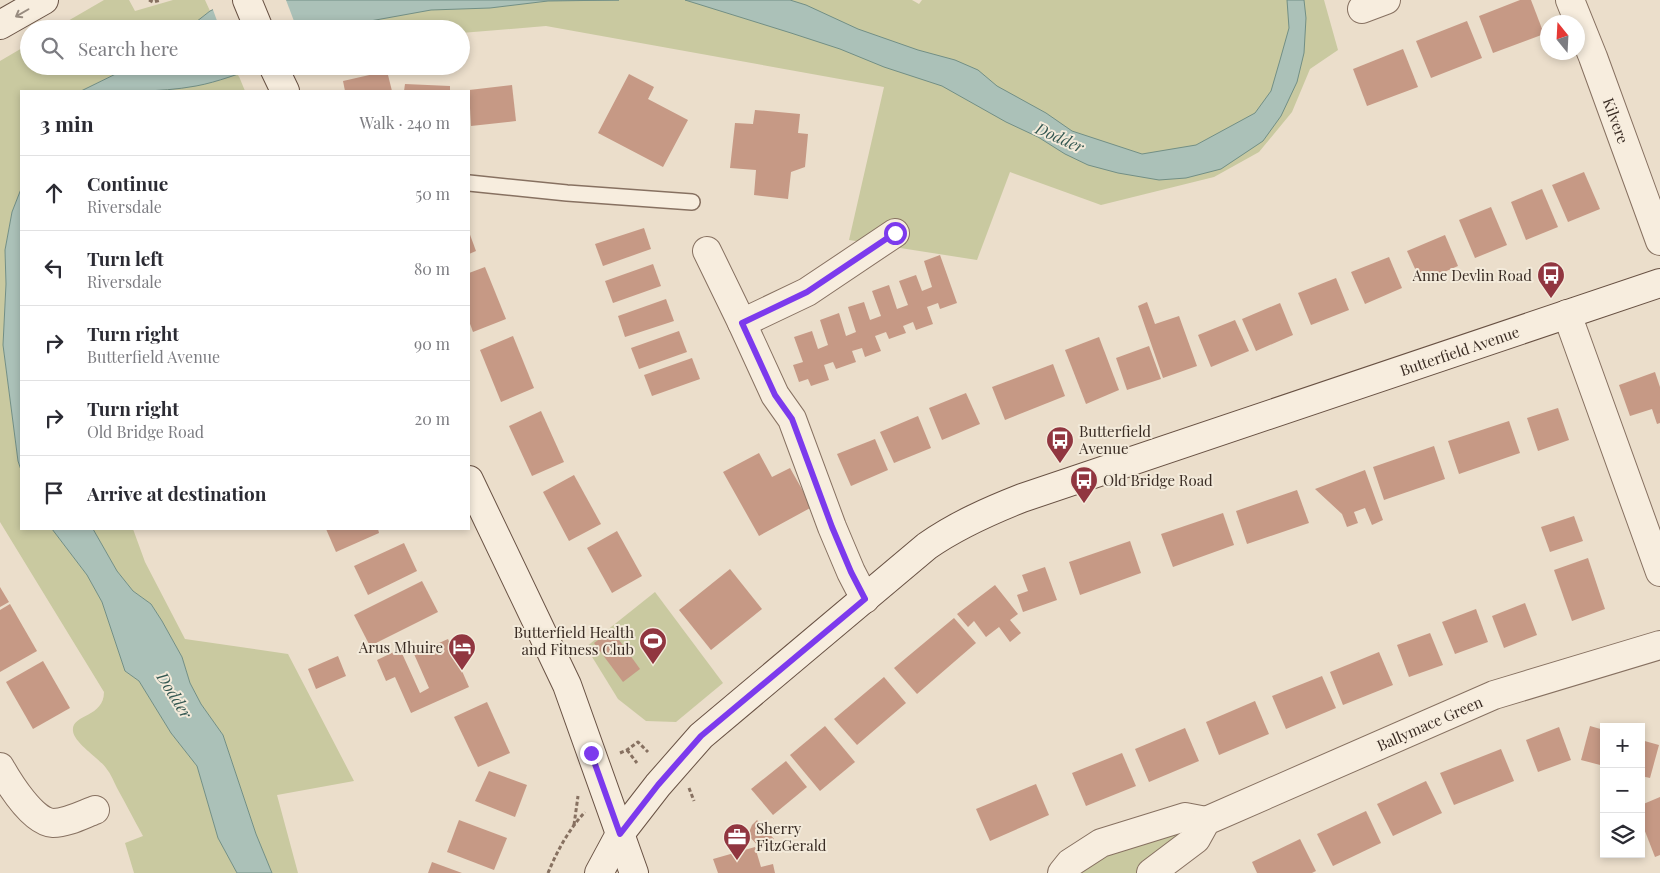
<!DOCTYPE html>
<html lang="en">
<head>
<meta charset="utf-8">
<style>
  :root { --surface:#fff; --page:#f2f2f3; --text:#2b2b33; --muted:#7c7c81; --line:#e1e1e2 }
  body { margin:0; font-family:"Playfair Display",serif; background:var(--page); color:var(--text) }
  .controls { position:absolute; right:15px; bottom:15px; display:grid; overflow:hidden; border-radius:0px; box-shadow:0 2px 8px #0003 }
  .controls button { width:45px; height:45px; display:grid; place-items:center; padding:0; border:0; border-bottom:1px solid var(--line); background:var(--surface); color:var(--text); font:25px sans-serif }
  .compass { position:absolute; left:1540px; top:15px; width:45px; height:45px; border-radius:50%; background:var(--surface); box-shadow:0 2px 8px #0003; rotate:342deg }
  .stop { position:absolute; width:15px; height:15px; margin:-11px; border:4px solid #7c3aed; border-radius:50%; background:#fff }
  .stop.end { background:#7c3aed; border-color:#fff; box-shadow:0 1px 5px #0008 }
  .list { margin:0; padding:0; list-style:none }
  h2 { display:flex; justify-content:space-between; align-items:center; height:65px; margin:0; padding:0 20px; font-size:21px }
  h2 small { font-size:16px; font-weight:400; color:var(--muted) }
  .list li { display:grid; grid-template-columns:32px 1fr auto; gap:15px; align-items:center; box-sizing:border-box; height:75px; padding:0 20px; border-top:1px solid var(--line) }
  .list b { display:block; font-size:19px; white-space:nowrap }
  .list p { margin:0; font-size:16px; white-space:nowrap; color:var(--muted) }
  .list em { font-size:16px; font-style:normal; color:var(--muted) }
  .icon { flex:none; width:28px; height:28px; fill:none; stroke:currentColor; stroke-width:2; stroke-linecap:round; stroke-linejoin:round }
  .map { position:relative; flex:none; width:1660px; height:873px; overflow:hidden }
  .search { position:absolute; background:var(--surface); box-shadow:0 2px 8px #0003; left:20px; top:20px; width:450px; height:55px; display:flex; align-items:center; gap:12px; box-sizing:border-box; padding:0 18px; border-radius:28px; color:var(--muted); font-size:19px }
  .panel { position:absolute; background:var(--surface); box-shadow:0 2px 8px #0003; left:20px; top:90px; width:450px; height:440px; border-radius:0px }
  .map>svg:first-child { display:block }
  .green { fill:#c9c9a0 }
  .water { fill:#abc1b8; stroke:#728f85 }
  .pier { fill:#ebdecb }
  .building { fill:#c69985 }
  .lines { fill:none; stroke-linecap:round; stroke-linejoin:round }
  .service-casing { stroke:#877161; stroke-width:18 }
  .minor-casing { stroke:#877161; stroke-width:30 }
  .secondary-casing { stroke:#695244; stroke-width:30 }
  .path { stroke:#877161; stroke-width:3; stroke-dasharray:4 2.5; stroke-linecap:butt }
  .service { stroke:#f7edde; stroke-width:15 }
  .minor { stroke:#f7edde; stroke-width:28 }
  .secondary { stroke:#f7edde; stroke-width:28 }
  .oneway { stroke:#988c80 }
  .route { stroke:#7c3aed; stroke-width:6 }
  .labels { text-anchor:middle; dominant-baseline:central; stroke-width:4; stroke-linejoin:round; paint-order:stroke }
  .street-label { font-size:15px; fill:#392b23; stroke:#f3eada }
  .poi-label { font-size:15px; fill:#392b23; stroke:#f3eada; text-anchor:end }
  .water-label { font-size:16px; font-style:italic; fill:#335751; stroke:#f3eada }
</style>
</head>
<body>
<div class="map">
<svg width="1660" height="873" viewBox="0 0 1660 873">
  <rect width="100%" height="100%" fill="#ebdecb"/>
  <g class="green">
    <path d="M104,0H129L135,11L173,0H205L210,11L187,29H54Z"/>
    <path d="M284,0H912L919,4L922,0H1324L1338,50L1310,69L1292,112L1259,152L1214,177L1101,205L1010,172L977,260L849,240L884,87L546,26L461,33V29H296Z"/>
    <path d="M29,44V66H132L81,91H21V189L12,212L5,250L6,284L3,345L18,461L21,470V529H52L87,575L102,602L125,671L139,681L171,733L197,766L218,838L237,873H134L125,843L143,836C134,820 126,804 117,788C114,782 111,774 106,768C99,758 74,743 73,731C71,714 104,718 104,692L0,522V61Z"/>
    <path d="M238,74L245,91H155L217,81Z"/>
    <path d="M93,529H133L145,562L185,639L288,654L354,781L277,795L298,873H272L256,834L223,735L201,704L190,683L182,657L162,621L151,604L133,591L117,571Z"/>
    <path d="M655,592L723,683L676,722L646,721L618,699L586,647Z"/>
    <path d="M1212,815L1147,873H1066L1070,863Z"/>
  </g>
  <g class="water">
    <path d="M233,0H619L548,1L490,8L431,10L359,23L348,29H187L210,11Z"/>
    <path d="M685,0H790L806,5L858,29L918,50L955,60L978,70L997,86L1046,113L1072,131L1142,154L1196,145L1255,113L1271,91L1280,60L1289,28L1287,0H1304L1306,18L1304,53L1297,82L1281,116L1263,141L1221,169L1186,178L1159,180L1118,173L1088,165L1065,154L1038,137L1006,122L942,86L884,67L840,49L791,33Z"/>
    <path d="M132,66H262C240,73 218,82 196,86C158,93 120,91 81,91Z"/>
    <path d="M21,189V470L18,461L3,345L6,284L5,250L12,212Z"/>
    <path d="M52,529H93L117,571L133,591L151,604L162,621L182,657L190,683L201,704L223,735L256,834L272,873H237L218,838L197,766L171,733L139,681L125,671L102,602L87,575Z"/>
  </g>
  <g class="pier">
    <path d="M227,0H286L297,29H220L212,7Z"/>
    <path d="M235,66H264L263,69L239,77Z"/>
  </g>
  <g class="building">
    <path d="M1520,0H1531L1544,34L1493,53L1479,16Z"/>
    <path d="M1467,21L1482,58L1431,78L1416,41Z"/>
    <path d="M1403,49L1418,87L1367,106L1353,69Z"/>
    <path d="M387,71L392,91H345L343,81Z"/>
    <path d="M629,74L654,87L648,99L688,120L663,167L598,133Z"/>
    <path d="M405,84L450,86V91H404Z"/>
    <path d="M512,85L516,121L471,126L469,90Z"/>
    <path d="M755,110L800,114L798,133L808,134L805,167L791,172L788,199L754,195L756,170L730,168L735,123L753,124Z"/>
    <path d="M1584,172L1600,209L1568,222L1552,185Z"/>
    <path d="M1542,189L1558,227L1526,240L1511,202Z"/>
    <path d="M1491,207L1507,245L1475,258L1459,220Z"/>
    <path d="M644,228L651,249L603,266L595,244Z"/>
    <path d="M469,232L476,251L469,254Z"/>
    <path d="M1445,235L1458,266L1421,282L1407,251Z"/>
    <path d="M940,255L957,303L940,309L938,303L927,307L933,324L916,330L913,322L903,326L906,333L889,339L886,332L875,336L881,351L865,357L862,348L852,351L856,362L836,369L833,362L824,365L829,380L811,386L808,379L799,382L793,365L803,362L794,337L812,331L818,349L828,345L820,320L839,313L846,336L856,332L848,307L864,302L870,320L881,316L872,291L889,285L897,309L908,305L899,281L916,275L922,291L932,287L924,261Z"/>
    <path d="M1389,257L1402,288L1365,304L1351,272Z"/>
    <path d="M653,264L661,286L613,303L605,281Z"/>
    <path d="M485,267L506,319L473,332L469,321V273Z"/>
    <path d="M1336,278L1349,310L1311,325L1298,293Z"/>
    <path d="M666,299L674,321L625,337L618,316Z"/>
    <path d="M1147,302L1155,324L1179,316L1197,366L1163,378L1138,306Z"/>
    <path d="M1280,303L1293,335L1256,351L1242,319Z"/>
    <path d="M1235,320L1249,351L1211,367L1198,335Z"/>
    <path d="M679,331L687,352L639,369L631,348Z"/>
    <path d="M513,336L534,388L501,402L480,350Z"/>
    <path d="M1099,337L1119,390L1086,404L1065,350Z"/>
    <path d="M1149,346L1161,379L1127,390L1116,358Z"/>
    <path d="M692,358L700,379L652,396L644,375Z"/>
    <path d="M1053,364L1065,396L1005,420L992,387Z"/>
    <path d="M1655,372L1660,387V423L1657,424L1652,409L1630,416L1619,385Z"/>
    <path d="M966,393L980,424L942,440L929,408Z"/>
    <path d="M1558,408L1569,440L1538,451L1527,418Z"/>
    <path d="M541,411L564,462L532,476L509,426Z"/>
    <path d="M918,416L931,448L894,463L880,432Z"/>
    <path d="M1509,421L1520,453L1459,474L1448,441Z"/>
    <path d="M875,439L888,470L851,486L837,454Z"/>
    <path d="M1434,446L1445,479L1384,500L1373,467Z"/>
    <path d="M759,453L772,477L790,468L812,507L759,536L723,472Z"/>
    <path d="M1365,470L1383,520L1372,525L1365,508L1354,512L1358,523L1347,527L1342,514L1315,489Z"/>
    <path d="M574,475L601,524L569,541L543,492Z"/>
    <path d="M1297,490L1309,523L1247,544L1236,511Z"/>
    <path d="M1223,513L1234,545L1173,567L1161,534Z"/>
    <path d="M1574,516L1583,541L1550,552L1541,527Z"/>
    <path d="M326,529H378L379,533L336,552Z"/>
    <path d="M617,531L642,576L612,593L587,548Z"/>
    <path d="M1130,541L1141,573L1080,595L1069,562Z"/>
    <path d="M404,543L417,571L368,595L354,566Z"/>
    <path d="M1588,558L1605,609L1572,621L1554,570Z"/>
    <path d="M1045,567L1057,600L1023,612L1017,595L1028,591L1022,575Z"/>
    <path d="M730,569L762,609L711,650L679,610Z"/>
    <path d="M422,581L438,612L370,646L354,615Z"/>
    <path d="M995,585L1018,614L1010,620L1021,633L1010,642L999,627L986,637L974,621L968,627L957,614Z"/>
    <path d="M0,587L9,602L0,607Z"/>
    <path d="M1525,603L1537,635L1504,648L1492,616Z"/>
    <path d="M10,604L37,651L0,672V610Z"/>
    <path d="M1476,609L1488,642L1455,654L1442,622Z"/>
    <path d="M954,618L976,643L917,694L894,668Z"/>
    <path d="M612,630L640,669L623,682L594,643Z"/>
    <path d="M1430,633L1443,665L1409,677L1397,645Z"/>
    <path d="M448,639L469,687L411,713L395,677L386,681L377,660L400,649L420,693L429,688L414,654Z"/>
    <path d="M1379,652L1393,685L1343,705L1330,672Z"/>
    <path d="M338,656L346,676L316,689L308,669Z"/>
    <path d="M43,661L70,708L33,729L6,682Z"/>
    <path d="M1322,676L1336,708L1286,729L1272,696Z"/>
    <path d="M884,677L906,703L857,745L834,719Z"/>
    <path d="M1255,701L1269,734L1219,755L1206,722Z"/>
    <path d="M487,702L510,753L478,767L454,717Z"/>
    <path d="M825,726L855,762L820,791L790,755Z"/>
    <path d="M1590,726L1604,730V766L1581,760Z"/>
    <path d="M1559,727L1571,760L1538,772L1526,740Z"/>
    <path d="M1185,728L1199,761L1149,782L1135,749Z"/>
    <path d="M1641,740L1659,745L1650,778L1641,776Z"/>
    <path d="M1501,749L1514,781L1454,805L1440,773Z"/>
    <path d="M1122,753L1136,786L1086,806L1072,773Z"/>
    <path d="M786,761L807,787L773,815L751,789Z"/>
    <path d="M489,771L527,785L515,817L475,801Z"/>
    <path d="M1426,781L1442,813L1393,836L1377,804Z"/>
    <path d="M1036,784L1049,815L990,841L976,809Z"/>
    <path d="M1660,797V855L1655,857L1641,821V805Z"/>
    <path d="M1366,811L1381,843L1333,866L1317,834Z"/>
    <path d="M459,820L507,838L494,870L447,852Z"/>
    <path d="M757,820L774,839L761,849L748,835L752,825Z"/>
    <path d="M1300,839L1316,871L1312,873H1257L1252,862Z"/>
    <path d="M755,847L761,867L773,864L775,873H718L713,859Z"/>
    <path d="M432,862L462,873H428Z"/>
  </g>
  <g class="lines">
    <g class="service-casing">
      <path id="service" d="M469,183L567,193L692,202"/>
    </g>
    <g class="minor-casing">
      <g id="minor">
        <path id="s1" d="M1570,0L1593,57L1660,241"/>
        <path d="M1362,9L1386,0"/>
        <path d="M707,251L742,323"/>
        <path d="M1567,314L1660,572"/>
        <path d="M865,599L851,572L832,527L792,419L775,395L742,323L807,292L895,233"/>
        <path d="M0,767C9,783 33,822 53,823C67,823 82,815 95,810"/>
        <path d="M1062,873L1070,863L1101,843L1185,817L1206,821"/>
        <path id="s2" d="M1151,873L1196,839L1206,821L1494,695L1660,645"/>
      </g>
    </g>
    <g class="secondary-casing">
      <g id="secondary">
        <path d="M247,0L259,29"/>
        <path d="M0,25L44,0"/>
        <path d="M273,66L285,91"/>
        <path d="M469,480L567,685L634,873"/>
        <path id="s3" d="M599,873L620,834L658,785L701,736L927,546C957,525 989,511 1022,498L1660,283"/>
      </g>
    </g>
    <g class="path">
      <path d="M149,0L153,2L161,0"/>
      <path d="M627,750L637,763"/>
      <path d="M620,753L627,750L638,742L648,752"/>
      <path d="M689,788L694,801"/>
      <path d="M574,825L578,796"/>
      <path d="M548,873C557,851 569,829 585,812"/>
    </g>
    <use href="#service" class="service"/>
    <use href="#minor" class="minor"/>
    <use href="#secondary" class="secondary"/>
  </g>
  <defs><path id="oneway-shaft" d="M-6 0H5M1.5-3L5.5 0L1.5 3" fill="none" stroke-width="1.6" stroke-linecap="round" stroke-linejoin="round" transform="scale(1.25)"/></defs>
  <use class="oneway" href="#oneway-shaft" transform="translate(22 13) rotate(150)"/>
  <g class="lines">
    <path class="route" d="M591,753L620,834L658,785L701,736L865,599L851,572L832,527L792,419L775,395L742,323L807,292L895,233"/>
  </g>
  <defs>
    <g id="bus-pin" transform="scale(1.4375)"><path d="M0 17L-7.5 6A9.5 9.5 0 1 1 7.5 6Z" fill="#913640" stroke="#f3eada"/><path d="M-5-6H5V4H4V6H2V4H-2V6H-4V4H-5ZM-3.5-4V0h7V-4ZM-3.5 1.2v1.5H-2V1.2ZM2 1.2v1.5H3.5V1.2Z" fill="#fff"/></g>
    <g id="stadium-pin" transform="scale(1.4375)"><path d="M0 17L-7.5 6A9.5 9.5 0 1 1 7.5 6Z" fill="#913640" stroke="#f3eada"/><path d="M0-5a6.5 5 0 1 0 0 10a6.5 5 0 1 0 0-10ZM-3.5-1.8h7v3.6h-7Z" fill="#fff"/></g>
    <g id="hotel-pin" transform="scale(1.4375)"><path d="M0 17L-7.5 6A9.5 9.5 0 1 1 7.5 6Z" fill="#913640" stroke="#f3eada"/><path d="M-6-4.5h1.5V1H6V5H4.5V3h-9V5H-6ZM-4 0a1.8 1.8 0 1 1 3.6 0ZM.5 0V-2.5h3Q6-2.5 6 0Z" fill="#fff"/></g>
    <g id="office-pin" transform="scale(1.4375)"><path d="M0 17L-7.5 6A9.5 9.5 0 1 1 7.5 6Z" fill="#913640" stroke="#f3eada"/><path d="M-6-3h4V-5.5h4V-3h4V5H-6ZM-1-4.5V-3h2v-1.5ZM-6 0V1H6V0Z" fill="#fff"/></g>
  </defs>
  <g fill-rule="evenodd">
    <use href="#bus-pin" x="1551" y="275"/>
    <use href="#bus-pin" x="1060" y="440"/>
    <use href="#bus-pin" x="1084" y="480"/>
    <use href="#stadium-pin" x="653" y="641"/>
    <use href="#hotel-pin" x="462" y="647"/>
    <use href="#office-pin" x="737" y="837"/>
  </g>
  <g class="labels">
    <g class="street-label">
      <text stroke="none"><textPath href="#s1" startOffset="129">Kilvere</textPath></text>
      <text stroke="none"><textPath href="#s3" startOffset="1035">Butterfield Avenue</textPath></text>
      <text stroke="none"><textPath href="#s2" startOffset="321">Ballymace Green</textPath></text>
    </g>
    <g class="poi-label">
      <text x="1532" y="275">Anne Devlin Road</text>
      <text x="1079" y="431" text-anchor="start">Butterfield<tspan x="1079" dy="17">Avenue</tspan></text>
      <text x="1103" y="480" text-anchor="start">Old Bridge Road</text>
      <text x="634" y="632">Butterfield Health<tspan x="634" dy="17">and Fitness Club</tspan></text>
      <text x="443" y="647">Arus Mhuire</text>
      <text x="756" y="828" text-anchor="start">Sherry<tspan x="756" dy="17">FitzGerald</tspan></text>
    </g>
    <g class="water-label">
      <text transform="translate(1060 137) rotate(24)">Dodder</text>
      <text transform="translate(175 695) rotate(58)">Dodder</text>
    </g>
  </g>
</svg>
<div class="controls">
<button>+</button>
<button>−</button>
<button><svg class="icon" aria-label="layers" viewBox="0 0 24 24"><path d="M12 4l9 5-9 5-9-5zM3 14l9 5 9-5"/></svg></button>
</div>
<svg class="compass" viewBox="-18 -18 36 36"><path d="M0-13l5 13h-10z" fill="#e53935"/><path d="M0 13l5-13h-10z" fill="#7c7c81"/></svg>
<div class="stop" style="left:895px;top:233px"></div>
<div class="stop end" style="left:591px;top:753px"></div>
<div class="search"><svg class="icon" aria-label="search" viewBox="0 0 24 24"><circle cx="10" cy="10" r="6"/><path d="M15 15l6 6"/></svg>Search here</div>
<section class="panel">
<h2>3 min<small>Walk · 240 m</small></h2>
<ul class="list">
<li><svg class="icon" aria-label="ahead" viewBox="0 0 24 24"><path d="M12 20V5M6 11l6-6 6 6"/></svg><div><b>Continue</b><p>Riversdale</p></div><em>50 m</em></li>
<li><svg class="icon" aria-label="left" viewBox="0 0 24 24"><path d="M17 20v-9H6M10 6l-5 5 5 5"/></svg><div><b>Turn left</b><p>Riversdale</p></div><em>80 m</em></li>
<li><svg class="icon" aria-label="right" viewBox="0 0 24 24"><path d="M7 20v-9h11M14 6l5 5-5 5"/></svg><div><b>Turn right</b><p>Butterfield Avenue</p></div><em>90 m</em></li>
<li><svg class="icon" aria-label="right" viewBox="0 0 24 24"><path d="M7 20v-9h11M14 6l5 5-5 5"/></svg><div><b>Turn right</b><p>Old Bridge Road</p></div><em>20 m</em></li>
<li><svg class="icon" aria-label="arrive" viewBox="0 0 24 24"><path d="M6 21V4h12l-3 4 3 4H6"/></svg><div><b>Arrive at destination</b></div></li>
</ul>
</section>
</div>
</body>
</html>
